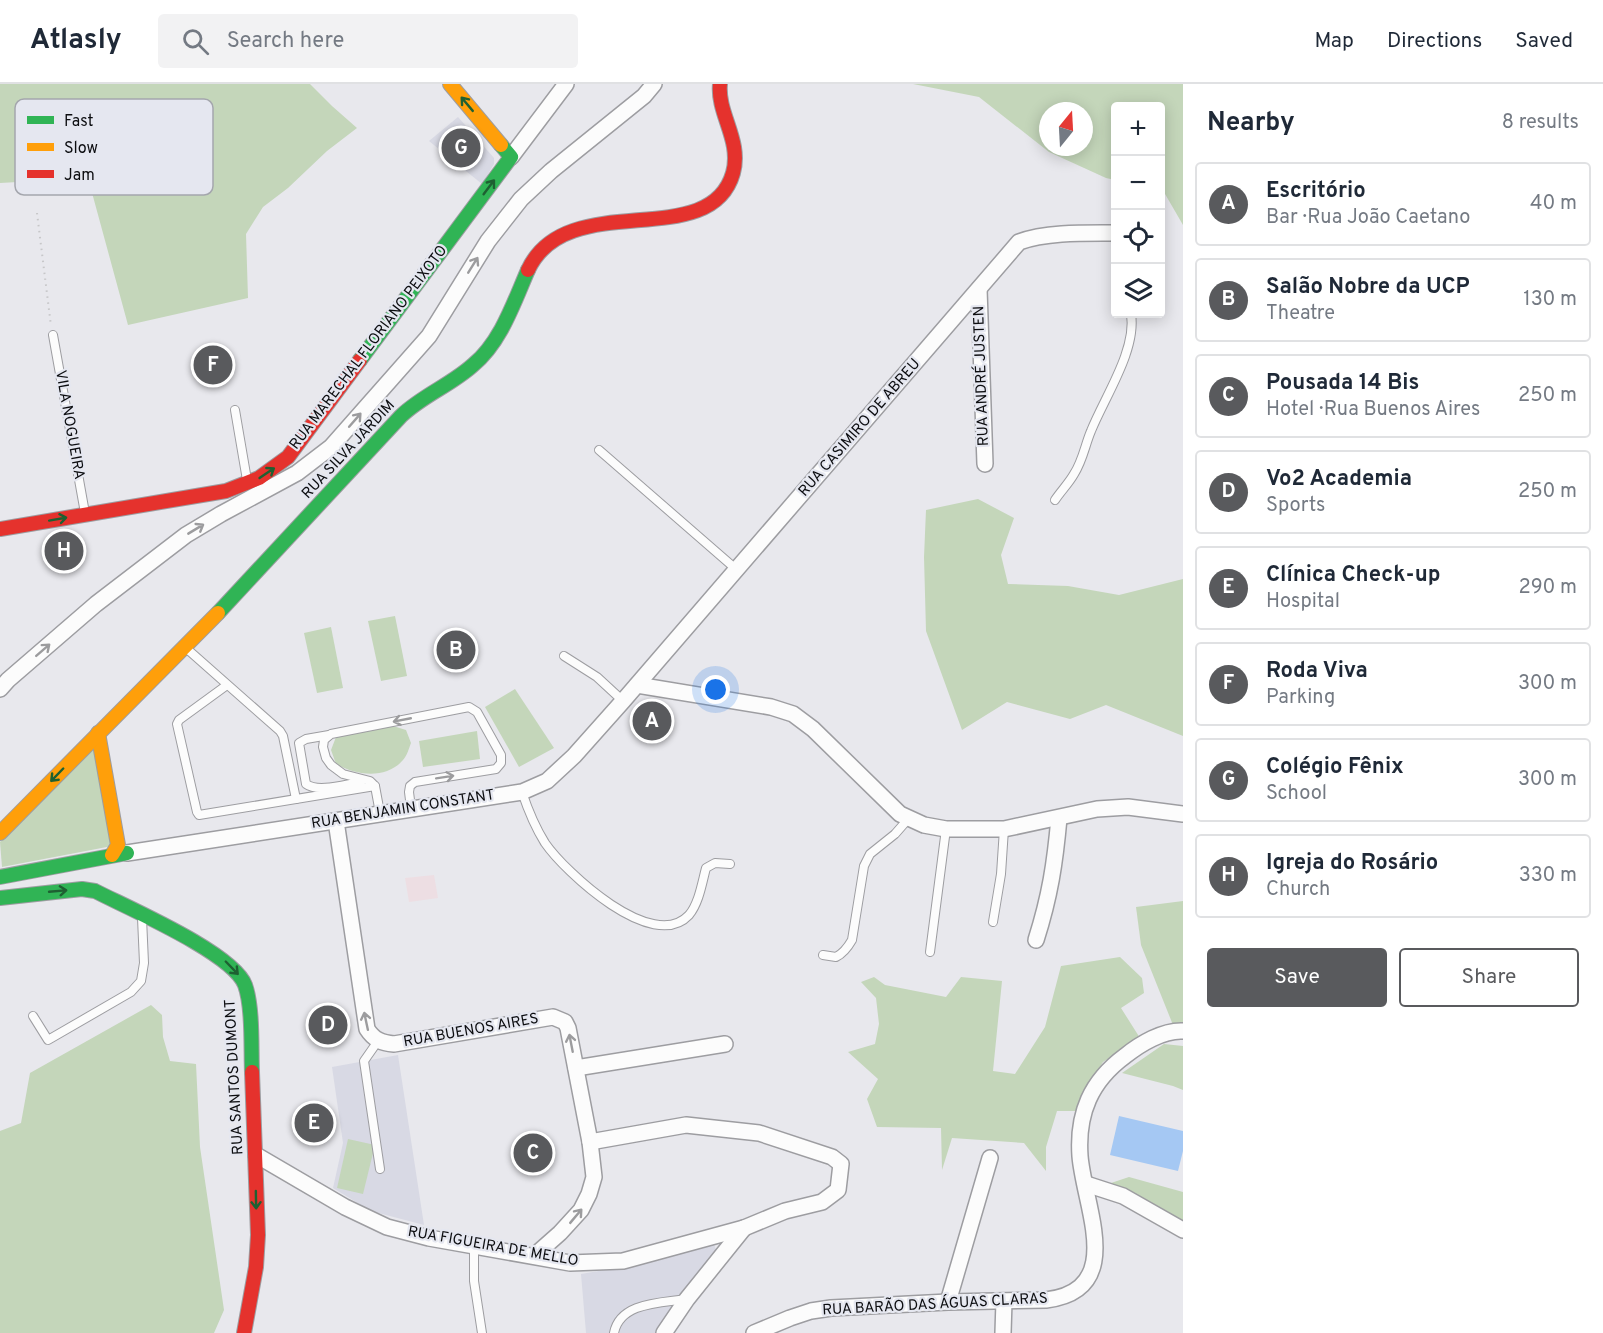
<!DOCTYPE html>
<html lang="en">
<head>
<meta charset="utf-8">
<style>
  :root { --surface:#fff; --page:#f2f2f3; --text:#1f2937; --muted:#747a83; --line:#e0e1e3; --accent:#595a5d }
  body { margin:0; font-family:Overpass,sans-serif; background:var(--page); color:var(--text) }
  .controls { position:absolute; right:18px; top:18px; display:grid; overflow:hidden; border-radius:6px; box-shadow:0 3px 15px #0003 }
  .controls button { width:54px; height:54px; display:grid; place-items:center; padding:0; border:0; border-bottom:2px solid var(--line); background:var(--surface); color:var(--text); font:30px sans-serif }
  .compass { position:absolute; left:1039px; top:18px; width:54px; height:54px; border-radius:50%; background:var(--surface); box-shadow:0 3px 15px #0003; rotate:18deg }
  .you { position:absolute; left:716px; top:606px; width:21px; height:21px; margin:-15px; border:4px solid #fff; border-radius:50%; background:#1a73e8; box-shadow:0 0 0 9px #1a73e833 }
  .badge { display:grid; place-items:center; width:39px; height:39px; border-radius:50%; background:var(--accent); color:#fff; font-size:20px; font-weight:700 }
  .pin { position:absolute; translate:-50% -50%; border:3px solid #fff; box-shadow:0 2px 6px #0006 }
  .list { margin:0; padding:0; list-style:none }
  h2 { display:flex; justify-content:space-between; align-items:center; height:78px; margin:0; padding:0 24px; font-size:26px }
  h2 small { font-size:20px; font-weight:400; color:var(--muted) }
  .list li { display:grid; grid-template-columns:39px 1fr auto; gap:18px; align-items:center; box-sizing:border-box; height:84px; margin:0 12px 12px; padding:0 12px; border:2px solid var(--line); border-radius:6px }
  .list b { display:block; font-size:22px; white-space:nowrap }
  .list p { margin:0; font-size:20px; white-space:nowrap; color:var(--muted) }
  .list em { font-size:20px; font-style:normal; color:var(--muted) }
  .actions { display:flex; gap:12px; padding:18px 24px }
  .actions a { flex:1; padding:14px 0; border:2px solid var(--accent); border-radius:6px; text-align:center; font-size:21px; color:var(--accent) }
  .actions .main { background:var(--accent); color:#fff }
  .icon { flex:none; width:33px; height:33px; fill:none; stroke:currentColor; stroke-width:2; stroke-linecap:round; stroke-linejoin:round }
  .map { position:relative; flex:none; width:1183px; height:1249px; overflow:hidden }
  header { display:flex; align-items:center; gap:36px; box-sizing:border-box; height:84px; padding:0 30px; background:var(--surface); border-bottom:2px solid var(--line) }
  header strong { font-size:28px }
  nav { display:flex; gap:33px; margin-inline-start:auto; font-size:21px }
  .search { width:420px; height:54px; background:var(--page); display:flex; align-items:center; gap:15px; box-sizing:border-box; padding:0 21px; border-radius:6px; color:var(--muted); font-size:22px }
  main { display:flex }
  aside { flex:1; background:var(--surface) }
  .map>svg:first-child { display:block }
  .industrial { fill:#eddee3 }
  .built { fill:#d8d9e4 }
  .green { fill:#c4d6ba; fill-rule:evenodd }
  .water { fill:#a5c8f3 }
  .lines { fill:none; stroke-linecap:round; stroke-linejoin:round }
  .lane-casing { stroke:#9d9da1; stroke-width:10 }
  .street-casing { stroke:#9d9da1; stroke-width:18 }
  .fast-casing { stroke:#9d9da1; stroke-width:16 }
  .slow-casing { stroke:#9d9da1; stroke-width:16 }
  .jam-casing { stroke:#9d9da1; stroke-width:16 }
  .path { stroke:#c7c7c9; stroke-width:2; stroke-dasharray:1.5 4.5; stroke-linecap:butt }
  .lane { stroke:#fcfcfc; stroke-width:8 }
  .street { stroke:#fcfcfc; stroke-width:15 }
  .fast { stroke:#30b455; stroke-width:14 }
  .slow { stroke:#ff9f0a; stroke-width:14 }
  .jam { stroke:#e5322d; stroke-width:14 }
  .oneway { stroke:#1e6032 }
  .oneway2 { stroke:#9c9c9e }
  .labels { text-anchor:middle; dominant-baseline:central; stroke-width:4.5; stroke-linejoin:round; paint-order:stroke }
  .street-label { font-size:15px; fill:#0c0d10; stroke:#e5e7f0 }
  .key { fill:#e5e7f0; stroke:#a4a6ad; stroke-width:1.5 }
  .key-label { font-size:16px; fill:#0c0d10 }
</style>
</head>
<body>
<header>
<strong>Atlasly</strong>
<div class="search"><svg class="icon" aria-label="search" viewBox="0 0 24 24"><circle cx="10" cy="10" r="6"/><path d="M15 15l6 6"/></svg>Search here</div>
<nav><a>Map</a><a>Directions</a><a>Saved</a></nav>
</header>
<main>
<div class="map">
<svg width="1183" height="1249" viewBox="0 0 1183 1249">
  <rect width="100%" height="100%" fill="#e8e8ed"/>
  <path class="industrial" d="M434,791L438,814L409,818L405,794Z"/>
  <g class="built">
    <path d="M458,33L494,74V80L482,100L429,57Z"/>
    <path d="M398,971L424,1141L371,1127L333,1104L343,1059L332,983Z"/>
    <path d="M714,1160L717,1169L655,1249H586L581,1190L640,1180Z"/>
  </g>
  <g class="green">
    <path d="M0,0H310L332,22L357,44L327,67L288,104L263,123L246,150L248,214L128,241L88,94L0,99Z"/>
    <path d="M913,0H1183V141L1161,103L1160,22H1116L1115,96L1106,94L1049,68L979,13ZM1048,27H1084V63H1048Z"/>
    <path d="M978,415L1014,434L1001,471L1008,500L1068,502L1119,511L1183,495V652L1106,621L1070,635L1007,618L962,646L926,547L924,473L926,426Z"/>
    <path d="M395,532L407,592L381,597L368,537Z"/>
    <path d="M331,543L343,604L317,609L304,549Z"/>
    <path d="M515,605L554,664L519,683L485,623Z"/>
    <path d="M393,642L406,646L411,659C409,664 407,672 403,676C386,696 355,691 336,680L331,666L336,653Z"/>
    <path d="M477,647L480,675L423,683L419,657Z"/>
    <path d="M96,659L112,762L2,783L0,758Z"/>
    <path d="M1183,817V942L1173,941L1141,861L1136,823Z"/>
    <path d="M1120,873L1142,894L1144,909L1121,924L1140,954L1103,978L1079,1017L1078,1027H1057L1046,1063V1087L1024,1059L952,1054L942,1086L941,1044L877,1043L867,1015L878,995L848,968L875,960L879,940L876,914L861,898L874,893L885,901L946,913L961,893L1002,897L993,987L1015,990L1045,943L1061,882Z"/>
    <path d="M151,921L162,931L163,953L170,977L196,980L200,1063L224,1226L214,1249H0V1047L21,1039L30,989Z"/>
    <path d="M1164,960L1183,962V1006L1173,1002L1122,989Z"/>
    <path d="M348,1055L375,1061L363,1110L337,1104Z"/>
    <path d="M1129,1093L1183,1108V1139L1111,1099Z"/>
  </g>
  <path class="water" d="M1119,1032L1183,1047V1067L1178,1087L1110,1071Z"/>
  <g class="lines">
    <g class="lane-casing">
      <g id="lane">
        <path d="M53,251L85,429"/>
        <path d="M235,326L247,396"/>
        <path d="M599,366L737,486"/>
        <path d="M1055,416C1061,407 1069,399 1074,390C1083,376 1085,361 1091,347C1104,314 1137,266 1131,230"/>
        <path d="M186,564L280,647L283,652L296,715"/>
        <path d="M564,572L597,593L623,617"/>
        <path d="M227,601L179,636L177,640L197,728L199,731L375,702"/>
        <path d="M329,651L306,655L299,659L306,700C318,709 346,700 361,698"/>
        <path d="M522,708C528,726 535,743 545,759C565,788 653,870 689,831C699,819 702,799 706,784L715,779L730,780"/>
        <path d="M380,729L375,702L370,697L343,690L331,681L326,674L323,663L324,656L331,650L469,623L477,628L501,671V679L496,685L415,698L410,702L409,708L411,724"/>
        <path d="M993,838L1001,790L1004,745"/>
        <path d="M930,868L946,745"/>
        <path d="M823,871L836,873C844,869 848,863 852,856L864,782L870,770L895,750L909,734"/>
        <path d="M33,932L48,956L131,908L141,897L144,879L142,834"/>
        <path d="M378,957L364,977L380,1085"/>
        <path d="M474,1161V1197L482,1249"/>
        <path d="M614,1249C620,1218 661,1219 686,1215"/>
      </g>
    </g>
    <g class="street-casing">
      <g id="street">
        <path d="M511,73L566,0"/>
        <path d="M979,205L985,380"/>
        <path d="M637,601L771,623L793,630L813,645L900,730L924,741L946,745H1004L1097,725L1128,723L1183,730"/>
        <path d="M0,605L8,596L96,520L186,451L221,430L297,389L331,363L429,252L488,157L521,115L551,87L644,12L654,0"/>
        <path d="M336,737L367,945C374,956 382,959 394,960L553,933L565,938L568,944L590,1058L594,1093L589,1110L581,1126L560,1149L534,1172"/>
        <path d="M127,769L522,708L547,697L574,672L623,617L1019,158C1046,148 1085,149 1114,149"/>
        <path d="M1036,856C1050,812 1055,779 1059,734"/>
        <path d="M576,984L725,960"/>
        <path d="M256,1071L345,1123L387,1143L429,1154L570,1179L623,1177L744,1144L785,1127L822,1118L838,1106L841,1080L832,1073L759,1049L686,1041L590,1058"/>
        <path d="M1086,1100L1123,1112L1183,1146"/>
        <path d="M948,1218L990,1074"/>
        <path d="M664,1249L687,1215L744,1144"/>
        <path d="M754,1249L790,1234L811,1227L831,1224L948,1218L1046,1216C1127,1206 1084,1123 1080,1072C1077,1029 1091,997 1125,972C1140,960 1163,946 1183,947"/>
        <path d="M1003,1249L1004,1217"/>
      </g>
    </g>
    <g class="fast-casing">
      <g id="fast">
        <path d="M360,276L511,73L501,61"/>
        <path d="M218,529L401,332C423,311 451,301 473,281C501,258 514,218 528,186"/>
        <path d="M0,793L127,769"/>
        <path d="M0,814L82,805L95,807C128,824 233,869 245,901C253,923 251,964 252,988"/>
      </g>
    </g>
    <g class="slow-casing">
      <g id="slow">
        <path d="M450,0L501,61"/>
        <path d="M98,649L118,761L112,771"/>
        <path d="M0,749L218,529"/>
      </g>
    </g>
    <g class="jam-casing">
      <g id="jam">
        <path d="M528,186C567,102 710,170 733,89C742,56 717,30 720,0"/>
        <path d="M0,445L226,407L259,394L288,373L360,276"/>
        <path d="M244,1249L256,1183L258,1151L252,988"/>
      </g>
    </g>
    <path class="path" d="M37,129L51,242"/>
    <use href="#lane" class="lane"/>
    <use href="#street" class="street"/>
    <use href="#fast" class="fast"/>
    <use href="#slow" class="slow"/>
    <use href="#jam" class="jam"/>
  </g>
  <defs><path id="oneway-shaft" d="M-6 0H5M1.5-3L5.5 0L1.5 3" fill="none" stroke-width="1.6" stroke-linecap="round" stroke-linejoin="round" transform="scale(1.5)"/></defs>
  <g class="oneway">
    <use href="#oneway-shaft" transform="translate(467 20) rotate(-130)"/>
    <use href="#oneway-shaft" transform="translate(489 103) rotate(-53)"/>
    <use href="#oneway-shaft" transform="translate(267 389) rotate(-34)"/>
    <use href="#oneway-shaft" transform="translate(58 435) rotate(-10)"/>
    <use href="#oneway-shaft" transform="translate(57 691) rotate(134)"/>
    <use href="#oneway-shaft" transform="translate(58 807) rotate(-5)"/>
    <use href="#oneway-shaft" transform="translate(232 884) rotate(46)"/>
    <use href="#oneway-shaft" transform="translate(256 1116) rotate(89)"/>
  </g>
  <g class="oneway2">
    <use href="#oneway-shaft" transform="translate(473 181) rotate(-58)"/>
    <use href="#oneway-shaft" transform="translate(355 336) rotate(-49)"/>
    <use href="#oneway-shaft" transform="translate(196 445) rotate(-31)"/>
    <use href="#oneway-shaft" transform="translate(43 566) rotate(-41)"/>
    <use href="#oneway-shaft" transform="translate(402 636) rotate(169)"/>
    <use href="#oneway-shaft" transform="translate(445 693) rotate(-9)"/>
    <use href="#oneway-shaft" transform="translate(366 937) rotate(-102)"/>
    <use href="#oneway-shaft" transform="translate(571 959) rotate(-101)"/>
    <use href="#oneway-shaft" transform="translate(576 1132) rotate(-50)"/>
  </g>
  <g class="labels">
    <g class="street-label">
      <text transform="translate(369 264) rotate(-53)">RUA MARECHAL FLORIANO PEIXOTO</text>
      <text transform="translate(982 292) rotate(-92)">RUA ANDRÉ JUSTEN</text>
      <text transform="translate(69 341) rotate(80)">VILA NOGUEIRA</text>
      <text transform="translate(860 344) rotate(-49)">RUA CASIMIRO DE ABREU</text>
      <text transform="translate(349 366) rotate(-47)">RUA SILVA JARDIM</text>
      <text transform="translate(403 726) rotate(-9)">RUA BENJAMIN CONSTANT</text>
      <text transform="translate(471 947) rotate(-10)">RUA BUENOS AIRES</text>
      <text transform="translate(235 993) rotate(-93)">RUA SANTOS DUMONT</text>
      <text transform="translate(493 1163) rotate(10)">RUA FIGUEIRA DE MELLO</text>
      <text transform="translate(935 1221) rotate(-3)">RUA BARÃO DAS ÁGUAS CLARAS</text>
    </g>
  </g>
  <rect x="15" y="15" width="198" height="96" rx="9" class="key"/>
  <rect x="27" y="32" width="27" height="8" fill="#30b455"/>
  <rect x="27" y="59" width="27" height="8" fill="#ff9f0a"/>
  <rect x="27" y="86" width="27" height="8" fill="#e5322d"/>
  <g class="key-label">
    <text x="64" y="42">Fast</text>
    <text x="64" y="69">Slow</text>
    <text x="64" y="96">Jam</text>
  </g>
</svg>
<div class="controls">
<button>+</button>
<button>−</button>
<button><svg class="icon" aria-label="locate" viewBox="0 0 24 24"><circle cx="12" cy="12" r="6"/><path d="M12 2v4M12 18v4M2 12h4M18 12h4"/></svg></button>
<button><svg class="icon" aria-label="layers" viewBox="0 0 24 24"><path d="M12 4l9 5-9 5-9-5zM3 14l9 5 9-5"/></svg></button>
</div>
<svg class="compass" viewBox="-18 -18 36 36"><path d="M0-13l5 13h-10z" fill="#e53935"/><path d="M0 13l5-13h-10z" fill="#747a83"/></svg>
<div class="you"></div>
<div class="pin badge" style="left:652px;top:637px">A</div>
<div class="pin badge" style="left:456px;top:566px">B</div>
<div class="pin badge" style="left:533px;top:1069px">C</div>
<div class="pin badge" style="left:328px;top:941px">D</div>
<div class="pin badge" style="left:314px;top:1039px">E</div>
<div class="pin badge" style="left:213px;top:281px">F</div>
<div class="pin badge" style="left:461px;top:64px">G</div>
<div class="pin badge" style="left:64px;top:467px">H</div>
</div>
<aside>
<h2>Nearby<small>8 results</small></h2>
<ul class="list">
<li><span class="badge">A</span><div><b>Escritório</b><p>Bar · Rua João Caetano</p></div><em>40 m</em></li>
<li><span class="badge">B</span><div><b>Salão Nobre da UCP</b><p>Theatre</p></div><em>130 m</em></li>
<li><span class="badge">C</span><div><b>Pousada 14 Bis</b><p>Hotel · Rua Buenos Aires</p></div><em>250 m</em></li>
<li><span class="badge">D</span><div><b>Vo2 Academia</b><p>Sports</p></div><em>250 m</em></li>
<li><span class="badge">E</span><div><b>Clínica Check-up</b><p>Hospital</p></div><em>290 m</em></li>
<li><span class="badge">F</span><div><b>Roda Viva</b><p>Parking</p></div><em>300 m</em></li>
<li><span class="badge">G</span><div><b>Colégio Fênix</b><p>School</p></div><em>300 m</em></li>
<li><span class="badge">H</span><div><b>Igreja do Rosário</b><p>Church</p></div><em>330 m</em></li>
</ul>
<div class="actions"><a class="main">Save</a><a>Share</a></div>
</aside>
</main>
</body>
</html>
